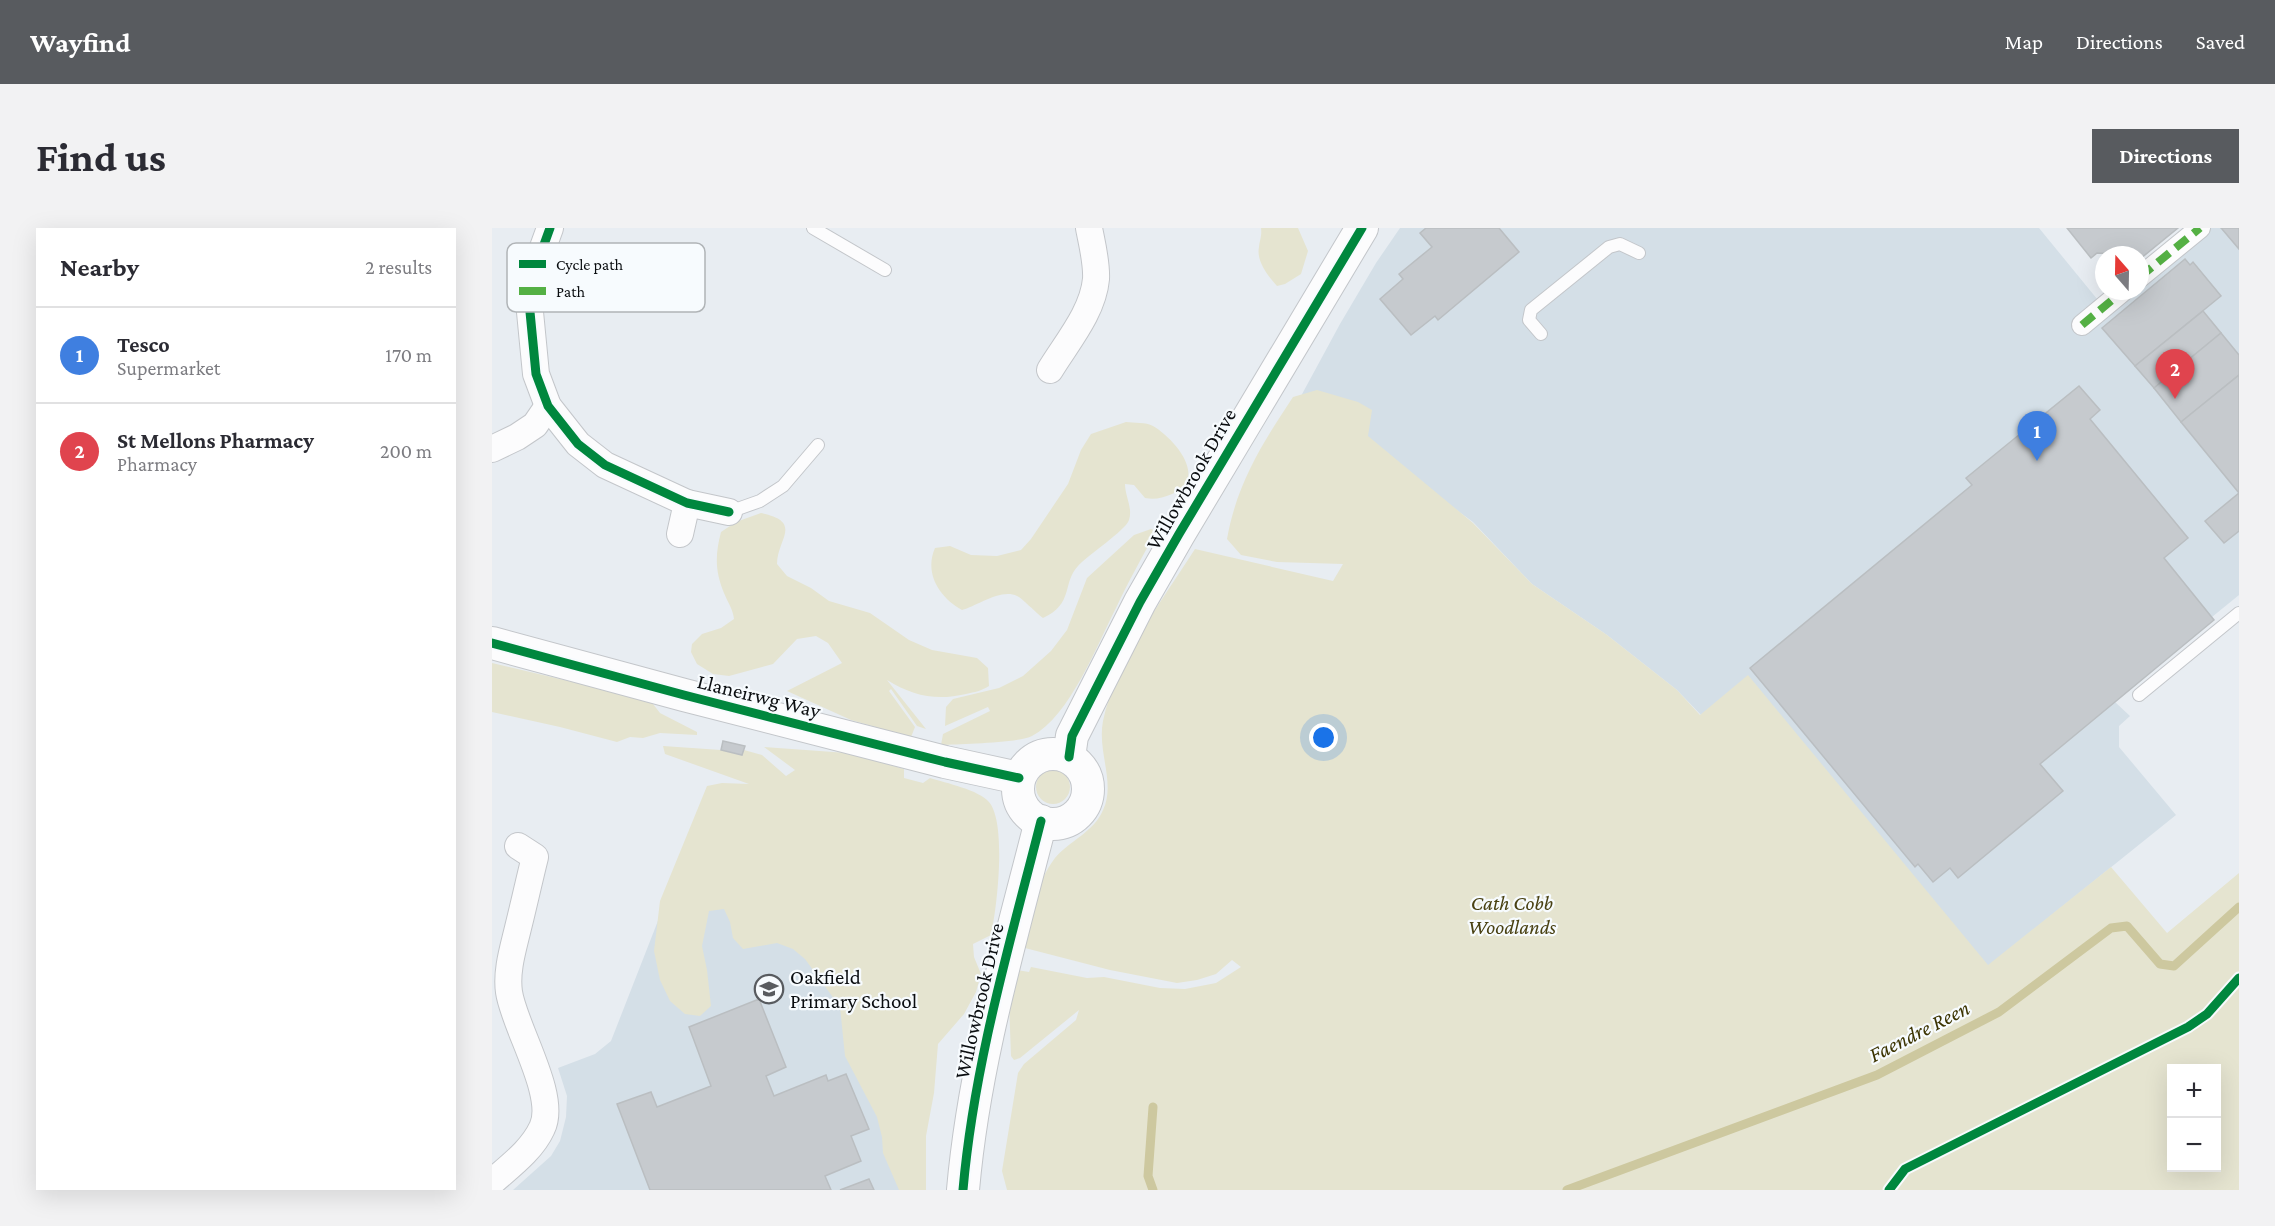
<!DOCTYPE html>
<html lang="en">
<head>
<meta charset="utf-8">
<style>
  :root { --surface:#fff; --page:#f2f2f3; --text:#2b2b33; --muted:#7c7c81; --line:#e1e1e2; --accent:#585b5f }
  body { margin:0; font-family:"Crimson Pro",serif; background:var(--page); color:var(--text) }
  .controls { position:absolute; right:18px; bottom:18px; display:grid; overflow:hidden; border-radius:0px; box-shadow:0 6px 24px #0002 }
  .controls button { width:54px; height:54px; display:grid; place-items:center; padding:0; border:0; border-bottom:2px solid var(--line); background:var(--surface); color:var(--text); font:30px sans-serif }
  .compass { position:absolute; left:1603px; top:18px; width:54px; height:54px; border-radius:50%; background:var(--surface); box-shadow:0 6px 24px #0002; rotate:340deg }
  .you { position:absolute; left:832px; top:510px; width:21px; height:21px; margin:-15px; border:4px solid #fff; border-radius:50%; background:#1a73e8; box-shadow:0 0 0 9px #1a73e833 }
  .badge { display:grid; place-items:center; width:39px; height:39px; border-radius:50%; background:var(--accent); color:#fff; font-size:20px; font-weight:700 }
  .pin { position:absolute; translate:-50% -50px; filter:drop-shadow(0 2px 3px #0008) }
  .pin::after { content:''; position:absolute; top:32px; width:21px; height:18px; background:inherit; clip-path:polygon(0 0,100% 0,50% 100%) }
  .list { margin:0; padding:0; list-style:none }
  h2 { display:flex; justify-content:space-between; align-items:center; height:78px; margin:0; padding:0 24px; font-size:26px }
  h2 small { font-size:20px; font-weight:400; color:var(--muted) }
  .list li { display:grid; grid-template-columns:39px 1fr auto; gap:18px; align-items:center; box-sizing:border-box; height:96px; padding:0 24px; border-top:2px solid var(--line) }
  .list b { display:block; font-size:22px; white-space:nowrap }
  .list p { margin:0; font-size:20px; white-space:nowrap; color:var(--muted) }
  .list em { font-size:20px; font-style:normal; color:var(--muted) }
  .map { position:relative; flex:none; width:1747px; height:962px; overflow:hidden; border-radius:0px }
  header { display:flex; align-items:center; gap:36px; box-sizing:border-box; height:84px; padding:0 30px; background:var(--accent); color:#fff }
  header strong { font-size:28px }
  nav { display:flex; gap:33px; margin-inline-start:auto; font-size:21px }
  .intro { display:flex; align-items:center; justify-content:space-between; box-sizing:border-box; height:144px; padding:0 36px }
  h1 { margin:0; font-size:42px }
  .button { padding:15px 27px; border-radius:0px; background:var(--accent); color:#fff; font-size:21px; font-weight:700 }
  main { display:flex; gap:36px; padding:0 36px }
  aside { flex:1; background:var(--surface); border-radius:0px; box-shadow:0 6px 24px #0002 }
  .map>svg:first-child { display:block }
  .built { fill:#d4dfe7 }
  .green { fill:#e5e4d0; fill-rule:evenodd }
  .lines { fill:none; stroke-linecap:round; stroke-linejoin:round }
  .stream { stroke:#cdc89f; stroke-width:9 }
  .building { fill:#c6cace; stroke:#babec1; stroke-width:1.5 }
  .service-casing { stroke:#c3c6ca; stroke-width:14 }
  .pedestrian-casing { stroke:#c3c6ca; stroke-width:22 }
  .minor-casing { stroke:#c3c6ca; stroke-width:28 }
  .tertiary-casing { stroke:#c3c6ca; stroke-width:34 }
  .service { stroke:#fcfcfd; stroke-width:12 }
  .pedestrian { stroke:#fcfcfd; stroke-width:20 }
  .minor { stroke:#fcfcfd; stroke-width:26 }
  .tertiary { stroke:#fcfcfd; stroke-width:32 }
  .quiet { stroke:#54b044; stroke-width:8; stroke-dasharray:15 8; stroke-linecap:butt }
  .cycleway-casing { stroke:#f7fbfe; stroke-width:13 }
  .cycleway { stroke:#00873e; stroke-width:9 }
  .labels { text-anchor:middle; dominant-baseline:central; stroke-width:4.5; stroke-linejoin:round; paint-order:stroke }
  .street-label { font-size:21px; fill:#0a0d10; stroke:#f7fbfe }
  .park-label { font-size:21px; font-style:italic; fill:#494112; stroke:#f7fbfe }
  .poi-label { font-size:21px; fill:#0a0d10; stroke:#f7fbfe; text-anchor:start }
  .water-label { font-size:22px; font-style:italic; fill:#3b3300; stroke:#f7fbfe }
  .key { fill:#f7fbfe; stroke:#b0b4b7; stroke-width:1.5 }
  .key-label { font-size:16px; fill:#0a0d10 }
</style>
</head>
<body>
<header>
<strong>Wayfind</strong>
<nav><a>Map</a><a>Directions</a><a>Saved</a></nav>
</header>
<div class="intro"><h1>Find us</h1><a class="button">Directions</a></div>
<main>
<aside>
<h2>Nearby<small>2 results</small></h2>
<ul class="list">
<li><span class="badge" style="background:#3f7fe0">1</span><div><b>Tesco</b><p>Supermarket</p></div><em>170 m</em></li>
<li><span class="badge" style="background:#e0444e">2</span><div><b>St Mellons Pharmacy</b><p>Pharmacy</p></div><em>200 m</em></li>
</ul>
</aside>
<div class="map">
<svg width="1747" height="962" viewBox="0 0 1747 962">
  <rect width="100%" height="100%" fill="#e8edf2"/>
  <g class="built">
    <path d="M908,0H1547L1610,77L1627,63H1648V45L1703,0H1747V367L1720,389L1722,392L1623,474L1638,488L1627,498V519L1684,587L1496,738L1209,487L1185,462L1115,407L1040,356L981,294L809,168L848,96L884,35Z"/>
    <path d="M214,570L378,648L430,962H21L59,928L68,913L74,889L75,868L66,840L103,826L119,813Z"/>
  </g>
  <g class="green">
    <path d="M769,0H806L816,23L809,46L793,56L785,58C776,48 764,33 767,19C768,11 770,8 769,0Z"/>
    <path d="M825,162L866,174L880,182L876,208L981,295L1040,356L1115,407L1185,462L1208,487L1256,447L1496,737L1619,639L1675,705L1747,645V962H515L510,943L526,845L532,836L584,792L587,782L528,830L522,832L519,828L517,773L525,742L537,744L539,739L595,750L612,749L668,760L693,761L724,755L749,739L740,732L724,746L705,752L685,755L618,742L533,720C540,689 543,656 563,630C577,613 602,604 611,582C624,555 605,524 611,493C624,432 670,373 703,321L841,353L851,336L785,334L749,327L735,311C745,255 770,216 801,169ZM1680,840H1724V940H1680Z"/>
    <path d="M634,194C642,195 654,194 661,198C683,211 717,251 680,266C670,270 663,272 653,270L642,257L633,256C633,268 641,280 637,292C634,302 596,327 586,338C570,355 582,376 551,390C544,385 530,370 525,368C509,360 485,378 470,382C447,369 432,345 443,320L458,318L479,327L505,328L529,322L539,311L576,256L589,222L599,206Z"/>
    <path d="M269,285C312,294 285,311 285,336L295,348L319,360L337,373L378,385L417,412L440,422L485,430L496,440L497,458C489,463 483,464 474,466C444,473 421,468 395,452L434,501L425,498L399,461L397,463L423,499L419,509L359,492L295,463L350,435L336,415L324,408L305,411L281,436L237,448L221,446L205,436L199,424L200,416L210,406L229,400L242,391C241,381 236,375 232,365C223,343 223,327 229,304L244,294Z"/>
    <path d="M659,301L664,303C651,328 636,354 624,380C605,417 578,488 540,508C526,515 468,516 449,517L451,506L498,483L496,479L453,498L454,479L461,471L507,460L531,448L559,423L575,402L595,350L642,307Z"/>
    <path d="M0,435L140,468L161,476L168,485L205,504V507L168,505L151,510L138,509L125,514L68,499L0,484Z"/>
    <path d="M171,518L229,522L250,527L252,522L270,527L294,548L303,542L272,519L355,525L412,541V550L431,555L438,550C454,555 487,562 497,574C515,595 505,680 499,707L481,716L482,729L489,746L484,764L472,786L446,816L442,865L434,908V962H407L391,925L390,909L385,889L353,828L348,779L313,731L301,721L285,715L251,721L241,710L238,694L232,681L217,683L210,718L215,742L219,778L208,788L193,786L178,773L168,752L162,723L168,673L215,558L230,555L257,556L173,526Z"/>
    <circle cx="561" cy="559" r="17"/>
  </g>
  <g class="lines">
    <g class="stream">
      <path d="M661,879L656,948L661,962"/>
      <path d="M1075,962L1385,847L1507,784L1619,700L1635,698L1668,736L1682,738L1747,679"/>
    </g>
  </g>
  <g class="building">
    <path d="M934,0H1007L1027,24L946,92L943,88L919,107L888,71L911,51L907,46L940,19L928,5Z"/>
    <path d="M1575,0H1686L1648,31V27L1605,25L1599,30Z"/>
    <path d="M1729,0H1747V21L1730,1Z"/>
    <path d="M1693,31L1698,37L1701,34L1729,68L1643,138L1610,100Z"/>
    <path d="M1711,83L1729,105L1662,160L1643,138Z"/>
    <path d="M1729,105L1747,127V147L1689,194L1662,160Z"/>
    <path d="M1747,147V265L1689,194Z"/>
    <path d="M1587,158L1608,182L1598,191L1696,310L1672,330L1722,392L1548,536L1571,563L1466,650L1458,640L1441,654L1426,636L1423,639L1258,440L1480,257L1474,250Z"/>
    <path d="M1747,265V303L1732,315L1713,293Z"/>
    <path d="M231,513L253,518L250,527L229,522Z"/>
    <path d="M267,771L294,839L274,848L282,868L334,847L336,853L354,846L377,901L359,908L369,933L333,948L339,962H158L125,876L159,864L165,879L219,858L197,799Z"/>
    <path d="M377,951L382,962H348Z"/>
  </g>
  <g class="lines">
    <g class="service-casing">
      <g id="service">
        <path d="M321,0L393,42"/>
        <path d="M1049,106L1037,92L1039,82L1117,19L1128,16L1147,25"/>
        <path d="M237,284L268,273L291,258L326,217"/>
        <path d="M1647,467L1747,385"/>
      </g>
    </g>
    <g class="pedestrian-casing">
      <g id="pedestrian">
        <path d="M1648,49L1708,0"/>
        <path d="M1590,97L1631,63"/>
      </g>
    </g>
    <g class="minor-casing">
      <g id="minor">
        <path d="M58,0L41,47L38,84L44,146L56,178L86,216L113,237L195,275L237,284"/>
        <path d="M558,142C575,114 601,84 604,51C605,35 600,16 597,0"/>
        <path d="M0,221L25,209L43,197L56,178"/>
        <path d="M188,306L195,275"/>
        <path d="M0,954C18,938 40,922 50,900C66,868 22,799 17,764C14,743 21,721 26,700C32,676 37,653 43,629L26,618"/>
      </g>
    </g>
    <g class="tertiary-casing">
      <g id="tertiary">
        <path d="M0,415L192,467L453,534L527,550"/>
        <circle cx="561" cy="561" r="35"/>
        <path d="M577,529L580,508L648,374L687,306L870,0"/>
        <path d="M471,962C482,836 518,715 549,593"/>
      </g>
    </g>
    <use href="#service" class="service"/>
    <use href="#pedestrian" class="pedestrian"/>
    <use href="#minor" class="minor"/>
    <use href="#tertiary" class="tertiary"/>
    <g class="quiet">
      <path d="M1648,49L1708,0"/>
      <path d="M1590,97L1631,63"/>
    </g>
    <g class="cycleway-casing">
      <g id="cycleway">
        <path d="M58,0L41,47L38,84L44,146L56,178L86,216L113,237L195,275L237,284"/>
        <path d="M0,415L192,467L453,534L527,550"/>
        <path d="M577,529L580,508L648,374L687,306L870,0"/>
        <path d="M471,962C482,836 518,715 549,593"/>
        <path d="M1397,962L1413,941L1696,799L1715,786L1747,750"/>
      </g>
    </g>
    <use href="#cycleway" class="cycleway"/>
  </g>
  <defs>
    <g id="school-ring" transform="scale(1.5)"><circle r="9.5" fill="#f7fbfe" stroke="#585b5f" stroke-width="1.5"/><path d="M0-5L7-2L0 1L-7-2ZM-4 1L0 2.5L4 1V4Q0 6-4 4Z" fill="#585b5f"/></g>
  </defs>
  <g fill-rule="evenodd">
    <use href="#school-ring" x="277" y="761"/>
  </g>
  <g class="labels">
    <g class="street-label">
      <text transform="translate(699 251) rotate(-60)">Willowbrook Drive</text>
      <text transform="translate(267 468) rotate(14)">Llaneirwg Way</text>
      <text transform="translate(487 773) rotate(-77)">Willowbrook Drive</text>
    </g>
    <g class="park-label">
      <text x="1020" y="675">Cath Cobb<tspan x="1020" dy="24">Woodlands</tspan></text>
    </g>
    <g class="poi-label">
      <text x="298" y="749">Oakfield<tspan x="298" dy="24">Primary School</tspan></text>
    </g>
    <g class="water-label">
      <text transform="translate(1427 803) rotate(-27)">Faendre Reen</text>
    </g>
  </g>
  <rect x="15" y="15" width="198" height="69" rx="9" class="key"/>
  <rect x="27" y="32" width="27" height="8" fill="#00873e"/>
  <rect x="27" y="59" width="27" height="8" fill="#54b044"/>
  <g class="key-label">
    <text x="64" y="42">Cycle path</text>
    <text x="64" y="69">Path</text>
  </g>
</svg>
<div class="controls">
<button>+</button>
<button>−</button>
</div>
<svg class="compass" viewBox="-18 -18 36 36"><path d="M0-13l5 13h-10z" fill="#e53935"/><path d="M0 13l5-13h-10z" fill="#7c7c81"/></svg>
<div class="you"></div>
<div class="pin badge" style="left:1545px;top:233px;background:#3f7fe0">1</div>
<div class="pin badge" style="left:1683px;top:171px;background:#e0444e">2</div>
</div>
</main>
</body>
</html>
